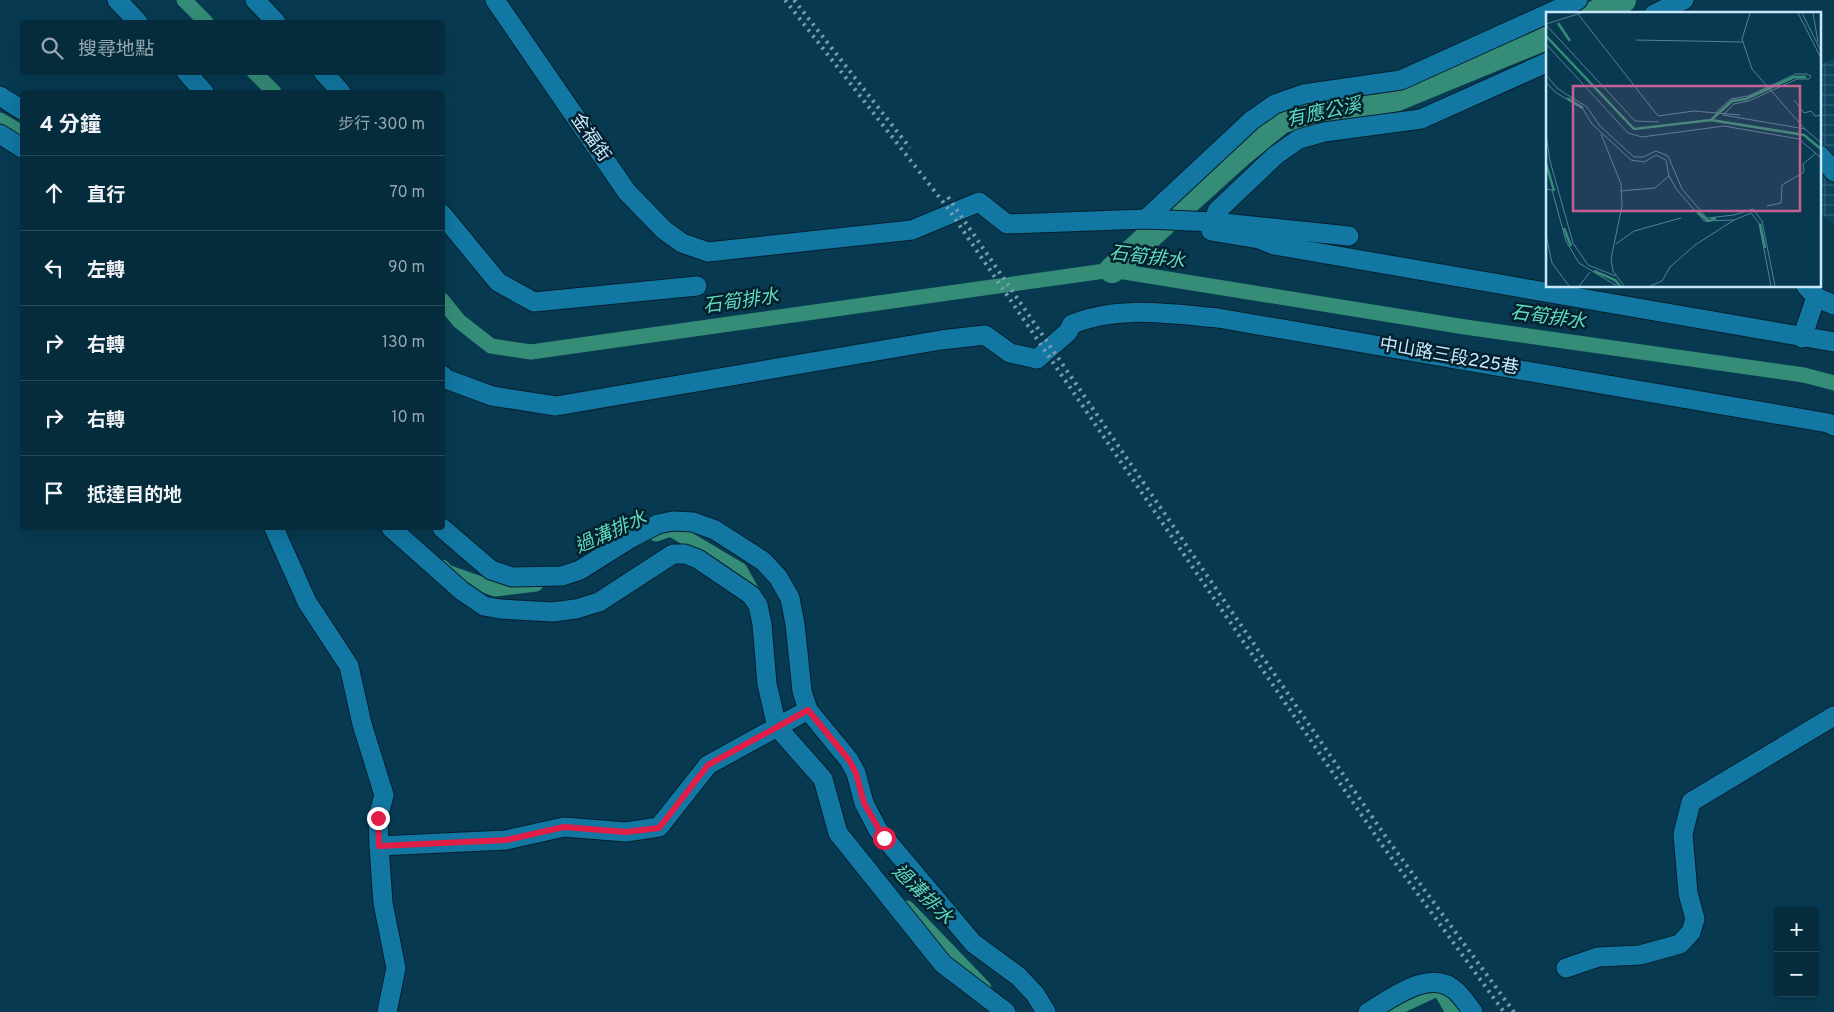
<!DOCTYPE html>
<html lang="zh-TW">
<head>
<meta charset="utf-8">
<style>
  :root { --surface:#052c3d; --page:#0e3444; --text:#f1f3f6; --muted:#97a7b0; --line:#264857 }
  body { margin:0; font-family:Overpass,"Noto Sans TC",sans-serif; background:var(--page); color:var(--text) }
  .controls { position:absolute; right:15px; bottom:15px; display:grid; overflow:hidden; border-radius:5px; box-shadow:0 5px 20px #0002 }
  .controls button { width:45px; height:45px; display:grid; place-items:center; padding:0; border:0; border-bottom:1px solid var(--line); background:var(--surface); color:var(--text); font:25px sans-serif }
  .stop { position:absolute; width:15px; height:15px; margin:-11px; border:4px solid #e11d48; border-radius:50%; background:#fff }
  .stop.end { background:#e11d48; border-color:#fff; box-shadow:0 1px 5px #0008 }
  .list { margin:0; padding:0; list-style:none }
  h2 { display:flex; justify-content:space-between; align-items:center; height:65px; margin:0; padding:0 20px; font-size:21px }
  h2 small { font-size:16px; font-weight:400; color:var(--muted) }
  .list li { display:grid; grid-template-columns:32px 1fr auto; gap:15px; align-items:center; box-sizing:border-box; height:75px; padding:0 20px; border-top:1px solid var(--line) }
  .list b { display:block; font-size:19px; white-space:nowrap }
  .list em { font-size:16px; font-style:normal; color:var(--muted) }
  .icon { flex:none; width:28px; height:28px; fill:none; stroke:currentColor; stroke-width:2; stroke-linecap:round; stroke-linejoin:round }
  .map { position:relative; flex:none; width:1834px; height:1012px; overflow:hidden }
  .search { position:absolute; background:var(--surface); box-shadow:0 5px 20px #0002; left:20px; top:20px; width:425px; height:55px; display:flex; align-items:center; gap:12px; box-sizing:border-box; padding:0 18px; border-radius:5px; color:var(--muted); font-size:19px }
  .panel { position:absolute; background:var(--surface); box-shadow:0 5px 20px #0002; left:20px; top:90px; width:425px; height:440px; border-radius:5px }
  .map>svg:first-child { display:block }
  .industrial { fill:url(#industrial-grid) }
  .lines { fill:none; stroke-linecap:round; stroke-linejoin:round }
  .canal { stroke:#358d77; stroke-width:15 }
  .river { stroke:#358d77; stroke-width:26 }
  .minor-casing { stroke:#04202e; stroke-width:21 }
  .minor { stroke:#1277a2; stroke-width:19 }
  .rail { stroke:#739cb1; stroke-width:4; stroke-dasharray:2.5 5; stroke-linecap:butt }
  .route { stroke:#e11d48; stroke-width:6 }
  .labels { text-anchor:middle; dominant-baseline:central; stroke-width:5; stroke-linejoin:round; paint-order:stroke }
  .street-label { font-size:18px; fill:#c7e8fb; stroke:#04202e }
  .water-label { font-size:19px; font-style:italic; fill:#5fdcbc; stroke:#04202e }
  .inset-river { fill:none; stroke:#358d77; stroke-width:2.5 }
  .inset-road { fill:none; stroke:#548095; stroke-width:1 }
  .view { fill:#c46193; fill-opacity:0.15; stroke:#c46193; stroke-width:2.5 }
  .inset-edge { fill:none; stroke:#c7e8fb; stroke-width:2.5 }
</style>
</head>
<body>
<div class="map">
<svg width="1834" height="1012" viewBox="0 0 1834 1012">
  <defs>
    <pattern id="industrial-grid" width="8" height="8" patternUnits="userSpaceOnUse" patternTransform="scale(1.25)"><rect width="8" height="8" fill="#0c455f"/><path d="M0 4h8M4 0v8" fill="none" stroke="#2e6077"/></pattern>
  </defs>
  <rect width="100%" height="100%" fill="#073a51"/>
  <path class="industrial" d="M1834,58V224L1820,213V65Z"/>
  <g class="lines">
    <g class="canal">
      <path d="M184,0L206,22"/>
      <path d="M254,72L274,92"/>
      <path d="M0,120L22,133"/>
      <path d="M442,300L459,321L491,346L531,352L1112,270L1465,327L1804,375L1834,383"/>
      <path d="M656,534L671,529L740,570L755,597"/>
      <path d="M442,567L447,572L495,589L536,584"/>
      <path d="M907,908L984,988"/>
      <path d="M1388,1012L1439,988L1453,1012"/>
    </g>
    <g class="river">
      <path d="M1594,14L1623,0"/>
      <path d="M1112,270L1238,156L1282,120L1395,99L1548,36"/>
    </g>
    <g class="minor-casing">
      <g id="minor">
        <path d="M117,0L138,22"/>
        <path d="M255,0L276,22"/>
        <path d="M495,0L627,192L664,230L682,243L708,252L912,230L979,202L1007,224L1146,219L1213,222L1349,236"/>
        <path d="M1654,14L1684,0"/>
        <path d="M1548,62L1421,119L1324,132L1299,139L1276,155L1217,211L1211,231L1259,239L1274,245L1834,342"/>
        <path d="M186,72L204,92"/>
        <path d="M323,72L341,92"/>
        <path d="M0,96L22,110"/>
        <path d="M0,134L22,148"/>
        <path d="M1820,155L1834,172"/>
        <path d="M442,214L498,282L534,302L697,286"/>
        <path d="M1146,219L1252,120L1275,104L1304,94L1401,80L1578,0"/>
        <path d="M1806,286L1816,297L1834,305"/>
        <path d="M1802,338L1816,297"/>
        <path d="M442,375L446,379L492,396L556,406L941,340L985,335L1010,353L1037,359L1068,332L1072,324C1118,305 1170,314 1218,318L1828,423L1834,426"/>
        <path d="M274,528L307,602L349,666L362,724L384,795L378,818L379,846L383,903L396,968L387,1012"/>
        <path d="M391,528L462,591L484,606L500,609L552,612L576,609L599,602L673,554H685L698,559L751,595L758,605L762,624L767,684L777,727L823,779L838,833L943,964L1006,1012"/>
        <path d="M442,528L491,570L512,577L562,576L580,570L631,538L658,524L673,521L693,522L715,530L763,561L778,577L790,598L795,624L802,691L808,710L849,760L856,773L864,803L878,830L973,943L1018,976L1035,994L1046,1012"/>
        <path d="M379,846L506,840L564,827L626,832L659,827L708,765L808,710"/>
        <path d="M1566,968L1598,957L1640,955L1680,944L1691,932L1695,919L1688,893L1683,834L1691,802L1834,716"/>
        <path d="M1368,1012C1391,999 1430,967 1456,991C1462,997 1468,1005 1473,1012"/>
      </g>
    </g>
    <use href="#minor" class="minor"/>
    <g class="rail">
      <path d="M785,0L947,207L1382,845L1504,1012"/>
      <path d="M794,0L910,148"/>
      <path d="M948,197L1388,840L1514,1012"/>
    </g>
  </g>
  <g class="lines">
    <path class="route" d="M378,818L379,846L506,840L564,827L626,832L659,828L708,765L808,710L849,760L856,773L864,803L884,838"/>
  </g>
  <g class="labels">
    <g class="street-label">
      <text transform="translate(590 138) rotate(55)">金福街</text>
      <text transform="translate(1449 357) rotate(10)">中山路三段225巷</text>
    </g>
    <g class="water-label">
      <text transform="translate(1324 113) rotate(-12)">有應公溪</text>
      <text transform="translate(1147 258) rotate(7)">石筍排水</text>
      <text transform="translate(741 302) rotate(-8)">石筍排水</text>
      <text transform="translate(1548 318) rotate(8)">石筍排水</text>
      <text transform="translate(611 533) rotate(-24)">過溝排水</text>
      <text transform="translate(922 895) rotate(45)">過溝排水</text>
    </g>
  </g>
  <g transform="translate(1546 12)">
    <rect width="275" height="275" fill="#073a51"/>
    <path class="inset-river" d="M12,11L24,29M0,24L88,117L165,108L258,123L275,137M21,86L37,96M165,108L186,89L200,87L248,65H260M0,151L8,179M152,200L162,209L170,206M214,212L219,236M18,216L25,234M48,259L69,268L74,274"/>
    <path class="inset-road" d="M204,1L196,27L206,57L259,117M252,1L275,46M256,1L275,39M267,1L272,30M32,2L112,104L148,99L194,103M0,12L35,1M0,13L89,109L113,110M90,28L197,30M0,32L82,121L96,125L178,114L253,127L275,146M0,63L12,77L41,95L54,114L88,145H97L110,139L122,144L136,177L161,206L188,203L207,197L216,209L229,274M0,70L9,80L37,97L46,112L85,148L98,150L110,143L120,148L123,164L131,178L158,209L188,208L205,201L213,211L225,274M248,88L258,101L265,99L269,104L275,103M169,101L185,87L202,84L250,62H261L265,64L263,67H251L203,89L188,92L177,103L259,117L275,131M0,122L4,149L27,231L42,253L70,264M55,122L75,172L76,194L65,247L67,259L78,274M0,177L6,178L20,229L33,251L71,274M74,179L109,176L123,164M221,194L235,191L236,173L258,160L257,152L270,141M0,223L6,251L23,274M70,232L88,219L135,206M33,274L44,260M104,274L116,269L124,255L149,233L188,208"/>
    <path class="view" d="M27,74H254V199H27Z"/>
    <rect width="275" height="275" class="inset-edge"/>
  </g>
</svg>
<div class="controls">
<button>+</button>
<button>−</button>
</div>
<div class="stop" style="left:884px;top:838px"></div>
<div class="stop end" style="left:378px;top:818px"></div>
<div class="search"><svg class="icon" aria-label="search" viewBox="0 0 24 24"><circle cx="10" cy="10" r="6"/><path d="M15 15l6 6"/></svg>搜尋地點</div>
<section class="panel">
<h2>4 分鐘<small>步行 · 300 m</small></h2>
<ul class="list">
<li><svg class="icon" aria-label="ahead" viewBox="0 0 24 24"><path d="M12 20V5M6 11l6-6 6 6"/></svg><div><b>直行</b></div><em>70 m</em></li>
<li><svg class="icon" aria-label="left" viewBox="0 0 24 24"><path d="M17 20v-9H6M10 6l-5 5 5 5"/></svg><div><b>左轉</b></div><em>90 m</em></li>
<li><svg class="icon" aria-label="right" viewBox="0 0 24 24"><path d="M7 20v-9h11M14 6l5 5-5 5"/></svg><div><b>右轉</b></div><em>130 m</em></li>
<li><svg class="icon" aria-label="right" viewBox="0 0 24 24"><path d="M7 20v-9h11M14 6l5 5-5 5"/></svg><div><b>右轉</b></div><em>10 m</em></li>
<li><svg class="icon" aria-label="arrive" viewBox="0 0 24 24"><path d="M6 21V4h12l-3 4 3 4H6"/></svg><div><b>抵達目的地</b></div></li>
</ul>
</section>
</div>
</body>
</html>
